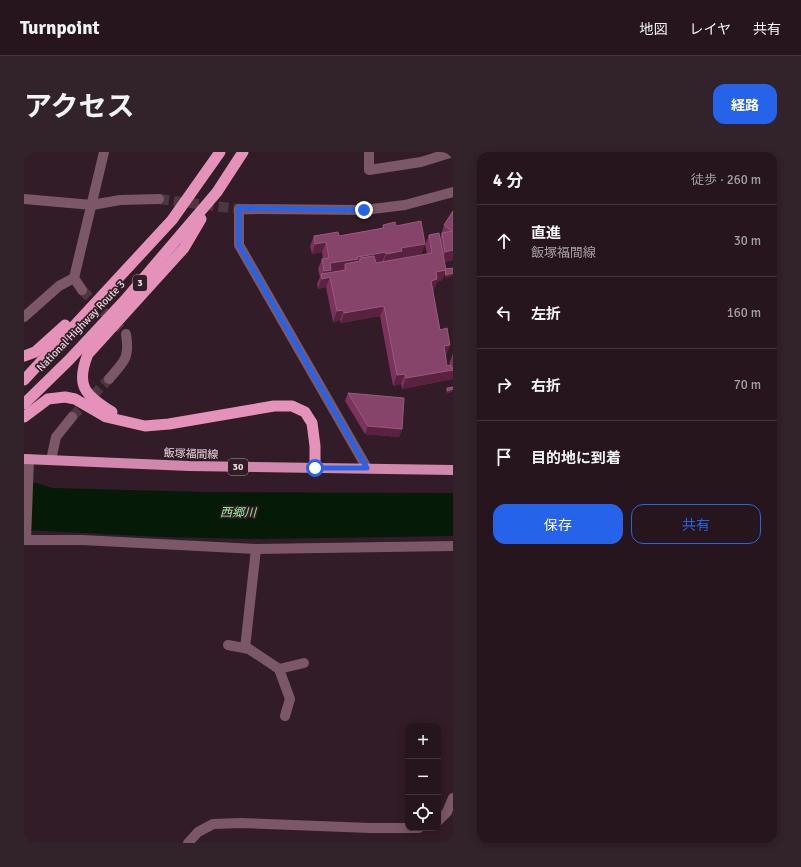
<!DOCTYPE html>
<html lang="ja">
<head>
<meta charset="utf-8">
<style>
  :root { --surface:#26151d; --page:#32222a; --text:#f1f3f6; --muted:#a49fa4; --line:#42343b; --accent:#2563eb }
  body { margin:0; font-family:Signika,"Noto Sans JP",sans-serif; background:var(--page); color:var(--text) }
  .controls { position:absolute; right:12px; bottom:12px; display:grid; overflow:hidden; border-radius:8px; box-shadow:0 2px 10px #0003 }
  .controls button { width:36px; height:36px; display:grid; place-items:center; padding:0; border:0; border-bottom:1px solid var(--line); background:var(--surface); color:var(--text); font:20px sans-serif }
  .stop { position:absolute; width:12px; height:12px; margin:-9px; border:3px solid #2563eb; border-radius:50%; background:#fff }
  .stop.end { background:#2563eb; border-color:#fff; box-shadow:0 1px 4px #0008 }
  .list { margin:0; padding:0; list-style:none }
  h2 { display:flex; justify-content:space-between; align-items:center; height:52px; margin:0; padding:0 16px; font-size:17px }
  h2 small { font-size:13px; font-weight:400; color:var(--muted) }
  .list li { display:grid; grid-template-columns:26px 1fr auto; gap:12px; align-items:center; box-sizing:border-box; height:72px; padding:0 16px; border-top:1px solid var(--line) }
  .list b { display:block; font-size:15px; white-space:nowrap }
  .list p { margin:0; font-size:13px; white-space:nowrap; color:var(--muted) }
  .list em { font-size:13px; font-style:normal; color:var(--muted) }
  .actions { display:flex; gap:8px; padding:12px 16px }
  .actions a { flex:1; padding:9px 0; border:1px solid var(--accent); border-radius:12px; text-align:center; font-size:14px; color:var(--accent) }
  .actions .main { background:var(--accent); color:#fff }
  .icon { flex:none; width:22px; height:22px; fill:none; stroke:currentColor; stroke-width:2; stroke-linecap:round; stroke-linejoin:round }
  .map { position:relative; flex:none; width:429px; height:691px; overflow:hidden; border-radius:12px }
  header { display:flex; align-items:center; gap:24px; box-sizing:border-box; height:56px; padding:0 20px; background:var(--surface); border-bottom:1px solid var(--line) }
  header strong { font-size:19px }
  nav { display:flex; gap:22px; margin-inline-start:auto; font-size:14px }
  .intro { display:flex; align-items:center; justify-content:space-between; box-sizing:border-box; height:96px; padding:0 24px }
  h1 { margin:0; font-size:28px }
  .button { padding:10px 18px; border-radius:12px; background:var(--accent); color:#fff; font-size:14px; font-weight:700 }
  main { display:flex; gap:24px; padding:0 24px }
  aside { flex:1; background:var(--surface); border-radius:12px; box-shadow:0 2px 10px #0003 }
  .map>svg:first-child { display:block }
  .water { fill:#051b07 }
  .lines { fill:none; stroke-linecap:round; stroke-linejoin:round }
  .minor-tunnel { stroke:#4d3842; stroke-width:10; stroke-dasharray:10 5; stroke-linecap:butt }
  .minor { stroke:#7b5768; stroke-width:10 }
  .primary { stroke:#d288ad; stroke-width:10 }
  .trunk { stroke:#e492ba; stroke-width:11 }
  .wall { fill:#7c325c }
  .shaded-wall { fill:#5a2241 }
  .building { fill:#87446a; stroke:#965b7c }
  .route { stroke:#2563eb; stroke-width:5 }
  .labels { text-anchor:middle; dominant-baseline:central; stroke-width:3.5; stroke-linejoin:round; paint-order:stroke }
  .shield { fill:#321c27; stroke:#af9ea6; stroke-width:1 }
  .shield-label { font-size:10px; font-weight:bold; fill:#e5d6dd }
  .street-label { font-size:11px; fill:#e5d6dd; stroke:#321c27 }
  .water-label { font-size:12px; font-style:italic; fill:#94f198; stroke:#321c27 }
</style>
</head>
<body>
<header>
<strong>Turnpoint</strong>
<nav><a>地図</a><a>レイヤ</a><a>共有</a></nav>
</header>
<div class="intro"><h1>アクセス</h1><a class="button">経路</a></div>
<main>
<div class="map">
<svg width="429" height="691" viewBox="0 0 429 691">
  <rect width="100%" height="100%" fill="#321c27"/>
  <path class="water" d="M0,330L13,331L28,336L180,340L429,341V384L238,387L140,385L0,378Z"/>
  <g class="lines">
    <g class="minor-tunnel">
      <path d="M135,47L215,57"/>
      <path d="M58,138L102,182"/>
      <path d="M48,265L85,227"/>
    </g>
    <g class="minor">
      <path d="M345,0V18L397,10L429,0"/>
      <path d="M0,47L68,53L96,48L135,47"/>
      <path d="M58,138L50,126L80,0"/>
      <path d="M0,165L35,134L50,126"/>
      <path d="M85,227C100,209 106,207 102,182"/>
      <path d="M27,308L32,285L48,265"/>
      <path d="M343,316L215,93V57L340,58L381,53L429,40"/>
      <path d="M0,388H58L232,397L429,394"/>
      <path d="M2,388L5,307"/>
      <path d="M204,493L225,497L255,517L266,547L261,564"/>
      <path d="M221,496L232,397"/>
      <path d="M255,517L280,511"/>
      <path d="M414,669L423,660L429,646"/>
      <path d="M164,691L174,680L189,672L217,671L346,676H395"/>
    </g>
    <path class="primary" d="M0,307L165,314L429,318"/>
    <g class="trunk">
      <path d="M0,204L11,200L41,173"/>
      <path d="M0,228L148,68L196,0"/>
      <path d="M0,252L45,208L101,148L193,40L219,0"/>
      <path d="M88,260C61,243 51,234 64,202L160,96L177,67"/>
      <path d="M0,265L24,247L41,245L51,247L82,265L121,274L145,272L250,254H268L281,260L288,271L291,294V316"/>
    </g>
  </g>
  <g class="wall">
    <path d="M429,59V108L420,110L422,117L429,116L421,126V121L418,128L413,130L410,137L409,138L416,178L426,193L422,203H421L423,214H426L425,212L429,201V227L378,237L377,232L369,234L356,164L317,171L316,168L309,170L302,135L294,137L293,132L296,125L294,117L298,107H299L298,100L288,102L286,94L290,84H315L358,76L359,73L372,74L401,92L397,102L375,106V107L403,102L401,93L405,83L416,87L417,83L420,73Z"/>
    <path d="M324,241L378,277L375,285L341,282L321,249Z"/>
  </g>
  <g class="shaded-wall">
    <path d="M302,90L298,100L288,102L291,92Z"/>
    <path d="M401,92L397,102L375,106L374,109L359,112L362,102L377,96Z"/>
    <path d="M429,98V108L418,110L421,100Z"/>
    <path d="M362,100L358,110L335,114L336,109V106L333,115L322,118L321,112L319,119L306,125L302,135L294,137L300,119L306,111Z"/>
    <path d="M422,118L418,128L413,130L410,137L404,139L407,129L412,120Z"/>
    <path d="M429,121V124L421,126L422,123Z"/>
    <path d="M360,154L356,164L317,171L320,161Z"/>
    <path d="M320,158L316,168L309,170L313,159Z"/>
    <path d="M426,193L422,203L416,204L420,194Z"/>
    <path d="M429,216V227L378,237L382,226Z"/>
    <path d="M381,222L377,232L369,234L373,223Z"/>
    <path d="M429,237L428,240L422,242L423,239Z"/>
    <path d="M344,274L378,277L375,285L341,282Z"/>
  </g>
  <g class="building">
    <path d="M429,59V98L421,100L418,81L428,79L420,73Z"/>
    <path d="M397,69L401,92L377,96L378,99L362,102V100L333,105L334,107L306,111L307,118L300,119L298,107L305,106L302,90L291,92L290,84L314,80L315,84L360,76L359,73L371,70L372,74Z"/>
    <path d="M415,81L422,118L412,120L413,127L407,129L416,178L423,176L426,193L420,194L423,214L427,213V216H429V218L382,226L381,222L373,223L360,154L320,161V158L313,159L306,125L298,127L297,122L322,118L321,112L336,109V106L350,104L352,111L408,101L405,83Z"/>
    <path d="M429,116V121L422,123L421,117Z"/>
    <path d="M429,235V237L423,239V236Z"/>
    <path d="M324,241L380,246L378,277L344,274Z"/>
  </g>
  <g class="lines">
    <path class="route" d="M291,316H343L215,93V56L340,58"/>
  </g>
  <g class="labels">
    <g class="shield">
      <rect x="109" y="123" width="14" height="16" rx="3"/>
      <rect x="204" y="307" width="20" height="16" rx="3"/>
    </g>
    <g class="shield-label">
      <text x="116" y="131">3</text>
      <text x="214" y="315">30</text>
    </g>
    <g class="street-label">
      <text transform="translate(57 174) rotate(-46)">National Highway Route 3</text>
      <text transform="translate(167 302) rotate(2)">飯塚福間線</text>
    </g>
    <g class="water-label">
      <text transform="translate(214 361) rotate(1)">西郷川</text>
    </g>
  </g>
</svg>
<div class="controls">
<button>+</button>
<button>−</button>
<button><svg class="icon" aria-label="locate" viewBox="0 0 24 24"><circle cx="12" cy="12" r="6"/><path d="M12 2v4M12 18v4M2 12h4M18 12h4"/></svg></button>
</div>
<div class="stop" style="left:291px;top:316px"></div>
<div class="stop end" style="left:340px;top:58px"></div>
</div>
<aside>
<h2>4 分<small>徒歩 · 260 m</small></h2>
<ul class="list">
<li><svg class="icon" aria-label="ahead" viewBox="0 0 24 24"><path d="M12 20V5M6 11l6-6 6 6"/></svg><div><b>直進</b><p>飯塚福間線</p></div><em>30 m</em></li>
<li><svg class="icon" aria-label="left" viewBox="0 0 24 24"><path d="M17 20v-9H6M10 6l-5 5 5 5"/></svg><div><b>左折</b></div><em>160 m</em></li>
<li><svg class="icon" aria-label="right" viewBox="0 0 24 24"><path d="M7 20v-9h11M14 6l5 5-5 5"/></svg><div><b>右折</b></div><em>70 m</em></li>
<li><svg class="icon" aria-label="arrive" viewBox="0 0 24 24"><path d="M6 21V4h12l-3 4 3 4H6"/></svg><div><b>目的地に到着</b></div></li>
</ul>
<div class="actions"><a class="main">保存</a><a>共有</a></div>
</aside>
</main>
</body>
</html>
